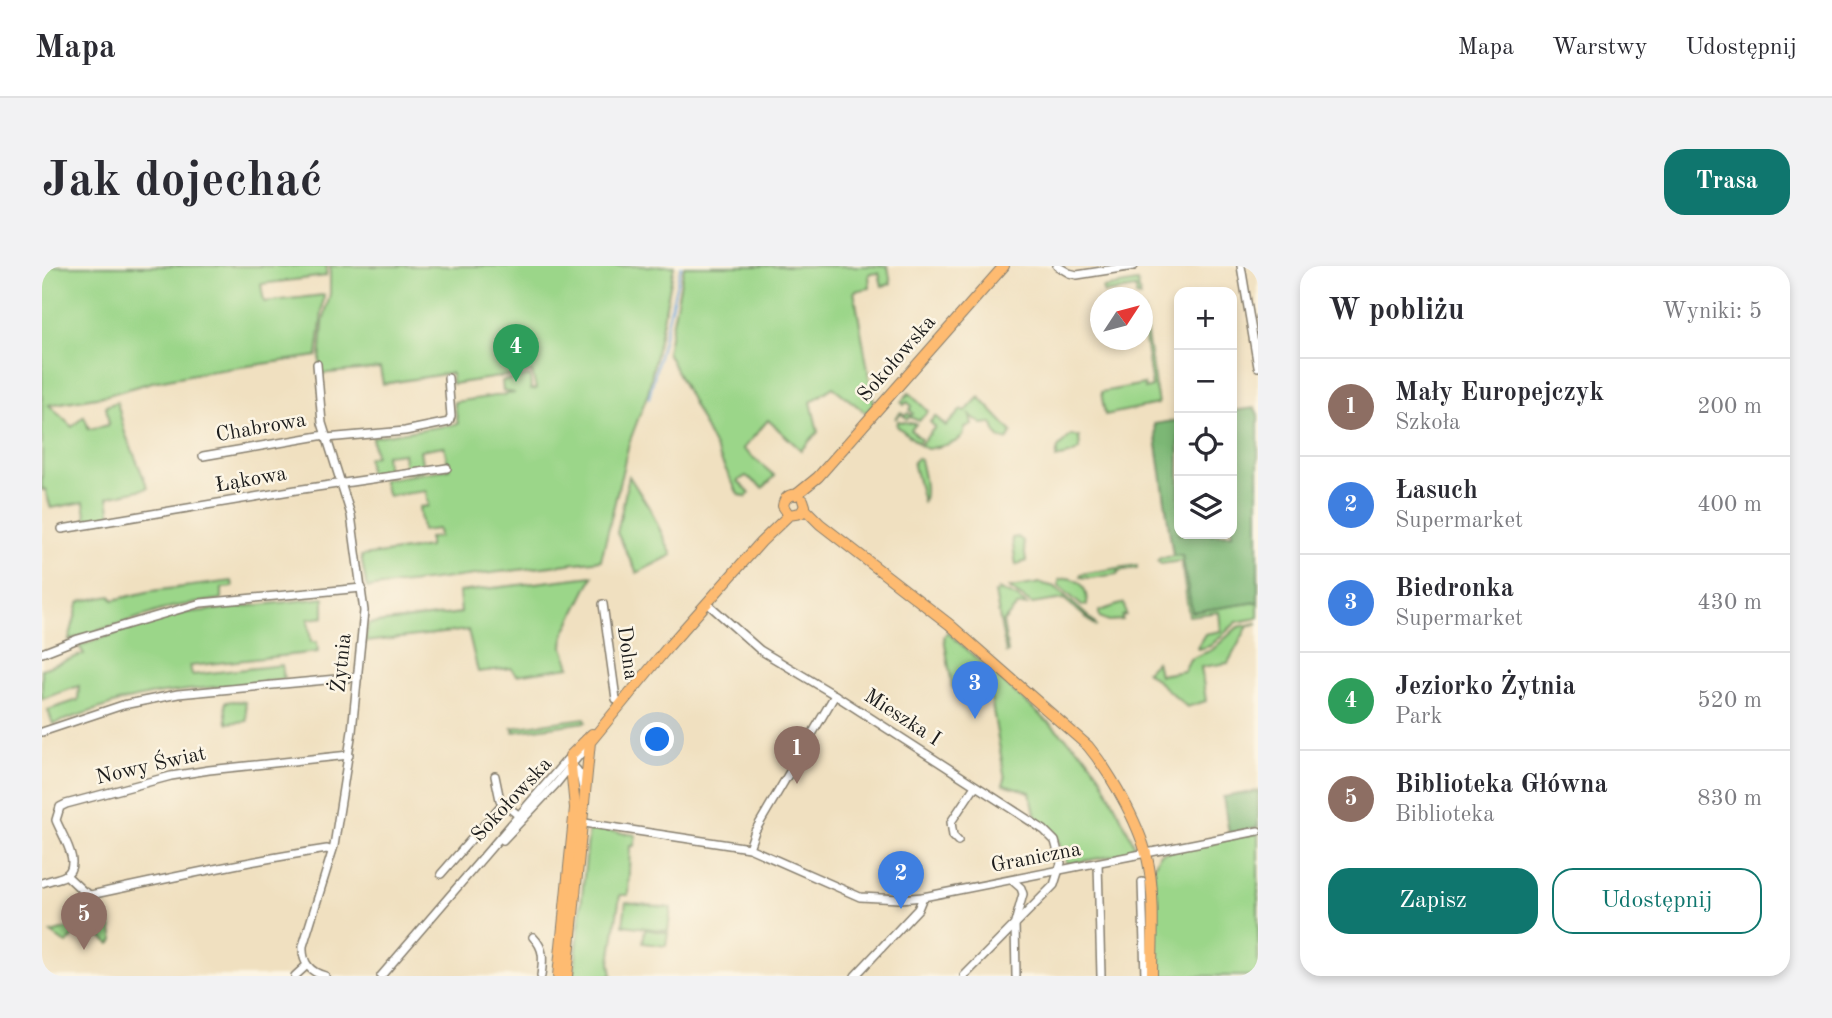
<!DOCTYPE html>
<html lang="pl">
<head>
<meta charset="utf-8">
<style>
  :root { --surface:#fff; --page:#f2f2f3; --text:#2b2b33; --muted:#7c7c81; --line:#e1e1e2; --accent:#0f766e }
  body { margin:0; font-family:"Old Standard TT",serif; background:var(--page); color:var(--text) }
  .controls { position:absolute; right:21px; top:21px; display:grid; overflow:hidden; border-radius:14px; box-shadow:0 4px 10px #0003 }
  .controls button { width:63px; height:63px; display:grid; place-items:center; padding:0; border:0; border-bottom:2px solid var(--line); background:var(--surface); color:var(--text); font:35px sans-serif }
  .compass { position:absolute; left:1048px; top:21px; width:63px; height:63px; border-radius:50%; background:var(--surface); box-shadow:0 4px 10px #0003; rotate:54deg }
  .you { position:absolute; left:616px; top:474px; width:24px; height:24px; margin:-18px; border:5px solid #fff; border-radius:50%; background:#1a73e8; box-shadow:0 0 0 10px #1a73e833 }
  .badge { display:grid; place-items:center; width:46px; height:46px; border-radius:50%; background:var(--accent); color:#fff; font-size:23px; font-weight:700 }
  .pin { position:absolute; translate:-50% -58px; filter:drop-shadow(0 2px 4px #0008) }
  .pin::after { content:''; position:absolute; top:37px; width:24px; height:21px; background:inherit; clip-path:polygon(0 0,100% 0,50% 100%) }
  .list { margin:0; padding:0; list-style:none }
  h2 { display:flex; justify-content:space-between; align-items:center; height:91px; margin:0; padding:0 28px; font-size:30px }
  h2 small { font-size:23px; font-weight:400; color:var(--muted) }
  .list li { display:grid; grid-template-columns:46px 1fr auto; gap:21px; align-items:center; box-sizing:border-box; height:98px; padding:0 28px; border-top:2px solid var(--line) }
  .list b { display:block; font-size:26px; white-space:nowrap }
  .list p { margin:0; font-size:23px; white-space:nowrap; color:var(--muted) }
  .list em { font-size:23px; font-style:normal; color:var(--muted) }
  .actions { display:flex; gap:14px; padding:21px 28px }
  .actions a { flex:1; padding:16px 0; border:2px solid var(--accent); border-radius:21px; text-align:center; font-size:24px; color:var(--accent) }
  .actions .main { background:var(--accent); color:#fff }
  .icon { flex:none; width:38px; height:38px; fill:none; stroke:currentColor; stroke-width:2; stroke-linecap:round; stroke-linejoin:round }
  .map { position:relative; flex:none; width:1216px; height:710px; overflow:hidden; border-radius:21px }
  header { display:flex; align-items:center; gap:42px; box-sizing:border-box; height:98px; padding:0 35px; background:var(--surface); border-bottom:2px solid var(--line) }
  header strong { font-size:33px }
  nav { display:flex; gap:38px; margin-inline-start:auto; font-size:24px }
  .intro { display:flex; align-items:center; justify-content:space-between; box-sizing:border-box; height:168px; padding:0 42px }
  h1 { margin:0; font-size:49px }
  .button { padding:18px 32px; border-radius:21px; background:var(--accent); color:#fff; font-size:24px; font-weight:700 }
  main { display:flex; gap:42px; padding:0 42px }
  aside { flex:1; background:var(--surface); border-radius:21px; box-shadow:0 4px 10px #0003 }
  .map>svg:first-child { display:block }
  .green { fill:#9bd689; stroke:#5c7952; stroke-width:2 }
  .forest { fill:#7cb775; stroke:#4c6a48; stroke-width:2 }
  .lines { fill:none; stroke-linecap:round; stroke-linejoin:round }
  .stream { stroke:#6ba6dc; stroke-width:2 }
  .minor-casing { stroke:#867e6e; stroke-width:10 }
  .major-casing { stroke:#867e6e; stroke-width:12 }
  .minor { stroke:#fff; stroke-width:7 }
  .major { stroke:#febb71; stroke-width:10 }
  .labels { text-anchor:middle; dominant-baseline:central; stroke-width:5; stroke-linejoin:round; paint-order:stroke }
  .street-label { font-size:21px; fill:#1c1c1c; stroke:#fcf5e5 }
</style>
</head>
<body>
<header>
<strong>Mapa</strong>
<nav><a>Mapa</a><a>Warstwy</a><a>Udostępnij</a></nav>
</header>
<div class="intro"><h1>Jak dojechać</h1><a class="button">Trasa</a></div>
<main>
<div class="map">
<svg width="1216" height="710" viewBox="0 0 1216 710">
  <rect width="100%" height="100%" fill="#fcf5e5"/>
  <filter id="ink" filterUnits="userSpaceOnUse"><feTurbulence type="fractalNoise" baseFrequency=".0143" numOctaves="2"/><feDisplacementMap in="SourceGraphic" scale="14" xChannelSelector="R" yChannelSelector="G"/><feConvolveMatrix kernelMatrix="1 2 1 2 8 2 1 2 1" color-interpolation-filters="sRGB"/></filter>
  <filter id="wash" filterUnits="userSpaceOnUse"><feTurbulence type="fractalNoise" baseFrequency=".00686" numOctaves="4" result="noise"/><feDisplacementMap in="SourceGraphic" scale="28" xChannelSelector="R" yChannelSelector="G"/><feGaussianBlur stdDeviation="1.57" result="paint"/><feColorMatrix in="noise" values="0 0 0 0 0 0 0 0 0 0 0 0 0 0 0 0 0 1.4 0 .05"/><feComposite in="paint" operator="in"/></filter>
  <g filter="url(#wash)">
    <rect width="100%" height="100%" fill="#f0e0c0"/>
    <g class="green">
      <path d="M0,0H285L284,10L219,18L222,36L282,29L275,90L158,107L110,116L66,129L7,139L30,161L42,150L47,163L67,159L64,140L75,136L83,167L106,222L66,231L69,251L45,255L42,236L9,242L3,223L0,224Z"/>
      <path d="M288,0H632L606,127L587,177L559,294L325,322L319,290L387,281V272L397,271L396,263L380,265L377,241L386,240L384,225L346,230L340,214L407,203L402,180L378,184L381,204L363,206L361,187L343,189L346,209L328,211L325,192L333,190L330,171L416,158L412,136L473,127L461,125L460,115L488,110L489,124L494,123L490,106L410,118L409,107L341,118L338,102L277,108L281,57L288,28Z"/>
      <path d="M642,0H846L849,18L840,20L837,7L827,8L828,22L812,25L832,138L824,147L791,121L769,136L776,166L759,184L726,154L701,183L733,210L721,222L704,210L696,215L708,227L704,231L696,228L625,86Z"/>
      <path d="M1096,16L1098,31L1094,30V22L1062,27L1060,22Z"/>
      <path d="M1101,44L1116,138L1063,149L1059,126L1102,118L1103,123L1110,121L1101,60Z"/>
      <path d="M867,127L886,145L877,155L868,151L865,153L859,147L853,153L859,146L863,149L866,147L869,150L871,148L868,144L870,140L865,136L862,139L859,136Z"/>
      <path d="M937,131L970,166L966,173C955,176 954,165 950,157L940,158L928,149L930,159L923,161C922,180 900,179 885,183L878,179L893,161L888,156L893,150L904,160L919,144L923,146Z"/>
      <path d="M856,155L874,158L869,164L879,173L876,177L855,160Z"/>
      <path d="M1029,169L1037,171L1038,183L1030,188L1014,192L1016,182Z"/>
      <path d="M875,192L878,194C881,206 886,226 881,236L871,196Z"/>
      <path d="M587,210L608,243L630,289L595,307L575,267Z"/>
      <path d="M976,271L981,275L984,295L974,299L970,272Z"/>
      <path d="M1140,289L1150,345L1216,336V352L1195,356L1168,380L1156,383L1155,381L1163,368L1179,365L1177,346L1147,350L1139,295L1119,298L1115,295L1118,292Z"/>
      <path d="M1095,299V302L1076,305V308L1049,312L1038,311L1039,308Z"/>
      <path d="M551,310L522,368L521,381L528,401L475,409L469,402L436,406L426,364L323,376L326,358L419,347L417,326Z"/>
      <path d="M1026,312C1042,315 1045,325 1045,339L1040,340L1017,320V314Z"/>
      <path d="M190,315L191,321L180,322V333L130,341L27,374L36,339L39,335L69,330L71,334L109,325Z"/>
      <path d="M998,317L1013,321L1051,355L1055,361L1022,333L990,338L967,322Z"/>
      <path d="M956,323L974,331L985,339L975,340L961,356L966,386L964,387L953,327L956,326Z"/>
      <path d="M282,332V351L266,353L269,376H275L276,386L148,400L150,409L240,399L242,413L113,428L80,435L11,458L6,444L36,434L37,420L0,433V403L42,388L37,380L115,353L141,347Z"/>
      <path d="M1082,337L1084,349L1080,350V354L1067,355L1057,351V345Z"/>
      <path d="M1216,357L1206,360L1186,397L1159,401L1164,435L1145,441L1104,405L1114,395L1117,409L1142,405L1148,393L1170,384L1196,361Z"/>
      <path d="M905,366L1043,489L1058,509L1091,575L1092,582L1086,587L1025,598L1014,570L995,556L988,526L961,518L963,513L947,421L918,426L910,421L902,371Z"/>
      <path d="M191,435L203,436L205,455L185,457L183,436Z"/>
      <path d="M543,452L544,456L471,466L472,463L469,462Z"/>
      <path d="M547,562L594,569L592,580H588L586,629H578L568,696L570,710H532Z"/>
      <path d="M1216,567V710H1114L1112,600L1118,587Z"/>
      <path d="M584,636L629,642L626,665L581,659Z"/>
      <path d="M64,652L68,656L72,674L68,678L47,661L44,664L40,660L25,678L9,667Z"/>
      <path d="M603,663L626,667L624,680L601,677Z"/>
    </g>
    <g class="forest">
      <path d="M1213,142L1216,149V336L1150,346L1140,289L1131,290L1112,158L1137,154V268H1190V145Z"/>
      <path d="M1216,525V561L1187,567L1181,531Z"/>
    </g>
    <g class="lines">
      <path class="stream" d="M607,132L639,0"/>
    </g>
  </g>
  <g filter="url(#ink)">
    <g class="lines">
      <g class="minor-casing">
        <g id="minor">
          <path d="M1015,0L1027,7L1035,9L1092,0"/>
          <path d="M1199,0L1216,101"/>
          <path d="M275,98L280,157L309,249L322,345L310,465L292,580L261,680C260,697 268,706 283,710"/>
          <path d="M284,172L363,165L407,156L409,150L406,112"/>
          <path d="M161,190L283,169"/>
          <path d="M20,263L254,224L405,202"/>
          <path d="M665,337L718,384L793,429L948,529L1002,564L1013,575L1019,597L1012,619L922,710"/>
          <path d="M561,338L574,433L579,437"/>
          <path d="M0,387L36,373L159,337L320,322"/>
          <path d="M0,466L81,439L136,428L316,411"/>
          <path d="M528,500C538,502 539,513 541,523"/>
          <path d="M453,510L458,534L461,537"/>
          <path d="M536,556L707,582L818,631L858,633L881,631L1216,565"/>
          <path d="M461,574L514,518L548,476"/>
          <path d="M916,575L911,570L909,556L933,520"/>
          <path d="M707,582L713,565L793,429"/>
          <path d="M1056,597L1059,710"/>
          <path d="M399,608L461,537L476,549"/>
          <path d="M24,609L41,625L48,629C127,612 205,595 285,583L290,585"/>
          <path d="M971,615L979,622L981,628L973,657L974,710"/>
          <path d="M1100,616L1103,710"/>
          <path d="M0,617C7,614 16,613 22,610C42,600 19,568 14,554L18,541L24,538L129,510L167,504L307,489"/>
          <path d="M491,671C503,683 501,694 499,710"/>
          <path d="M253,710L265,699"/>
          <path d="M339,710L528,490"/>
          <path d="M813,710L876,643L881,631"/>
        </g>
      </g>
      <g class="major-casing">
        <g id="major">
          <path d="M762,242L778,258L907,358L1046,480C1070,509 1101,564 1107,601C1113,636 1110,675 1110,710"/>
          <path d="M747,249L741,240C742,232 747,228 754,229L776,211L962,0"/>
          <path d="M747,249L759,247L763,240L761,234"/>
          <path d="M516,710L533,542L528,490L550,468"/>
          <path d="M525,710L548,476L626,381L719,276L747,249"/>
        </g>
      </g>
      <use href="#minor" class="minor"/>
      <use href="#major" class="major"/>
    </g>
  </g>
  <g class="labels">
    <g class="street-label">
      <text transform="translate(855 93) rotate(-49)">Sokołowska</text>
      <text transform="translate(219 162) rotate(-10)">Chabrowa</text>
      <text transform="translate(209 214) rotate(-10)">Łąkowa</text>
      <text transform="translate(585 387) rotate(82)">Dolna</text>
      <text transform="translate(300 397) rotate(-84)">Żytnia</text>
      <text transform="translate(860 452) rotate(33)">Mieszka I</text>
      <text transform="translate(109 500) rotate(-13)">Nowy Świat</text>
      <text transform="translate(470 534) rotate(-47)">Sokołowska</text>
      <text transform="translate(994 592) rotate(-11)">Graniczna</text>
    </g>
  </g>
</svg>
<div class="controls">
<button>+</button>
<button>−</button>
<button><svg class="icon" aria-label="locate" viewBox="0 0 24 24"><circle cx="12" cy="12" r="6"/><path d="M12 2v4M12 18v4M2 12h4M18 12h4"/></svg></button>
<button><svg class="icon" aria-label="layers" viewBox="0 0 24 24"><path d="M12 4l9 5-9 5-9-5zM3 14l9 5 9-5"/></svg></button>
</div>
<svg class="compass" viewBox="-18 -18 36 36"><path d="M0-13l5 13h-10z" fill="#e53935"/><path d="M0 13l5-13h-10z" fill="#7c7c81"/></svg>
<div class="you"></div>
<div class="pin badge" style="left:755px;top:518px;background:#8d6e63">1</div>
<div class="pin badge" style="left:859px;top:643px;background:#3f7fe0">2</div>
<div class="pin badge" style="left:933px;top:453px;background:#3f7fe0">3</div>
<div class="pin badge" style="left:474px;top:116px;background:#2e9e5b">4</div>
<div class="pin badge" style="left:42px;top:684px;background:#8d6e63">5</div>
</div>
<aside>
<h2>W pobliżu<small>Wyniki: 5</small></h2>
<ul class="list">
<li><span class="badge" style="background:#8d6e63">1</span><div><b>Mały Europejczyk</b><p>Szkoła</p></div><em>200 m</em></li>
<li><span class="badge" style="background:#3f7fe0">2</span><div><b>Łasuch</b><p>Supermarket</p></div><em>400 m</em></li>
<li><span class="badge" style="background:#3f7fe0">3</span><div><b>Biedronka</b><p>Supermarket</p></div><em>430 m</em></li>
<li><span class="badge" style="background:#2e9e5b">4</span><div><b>Jeziorko Żytnia</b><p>Park</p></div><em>520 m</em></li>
<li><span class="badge" style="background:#8d6e63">5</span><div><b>Biblioteka Główna</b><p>Biblioteka</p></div><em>830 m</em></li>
</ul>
<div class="actions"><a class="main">Zapisz</a><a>Udostępnij</a></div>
</aside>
</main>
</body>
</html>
